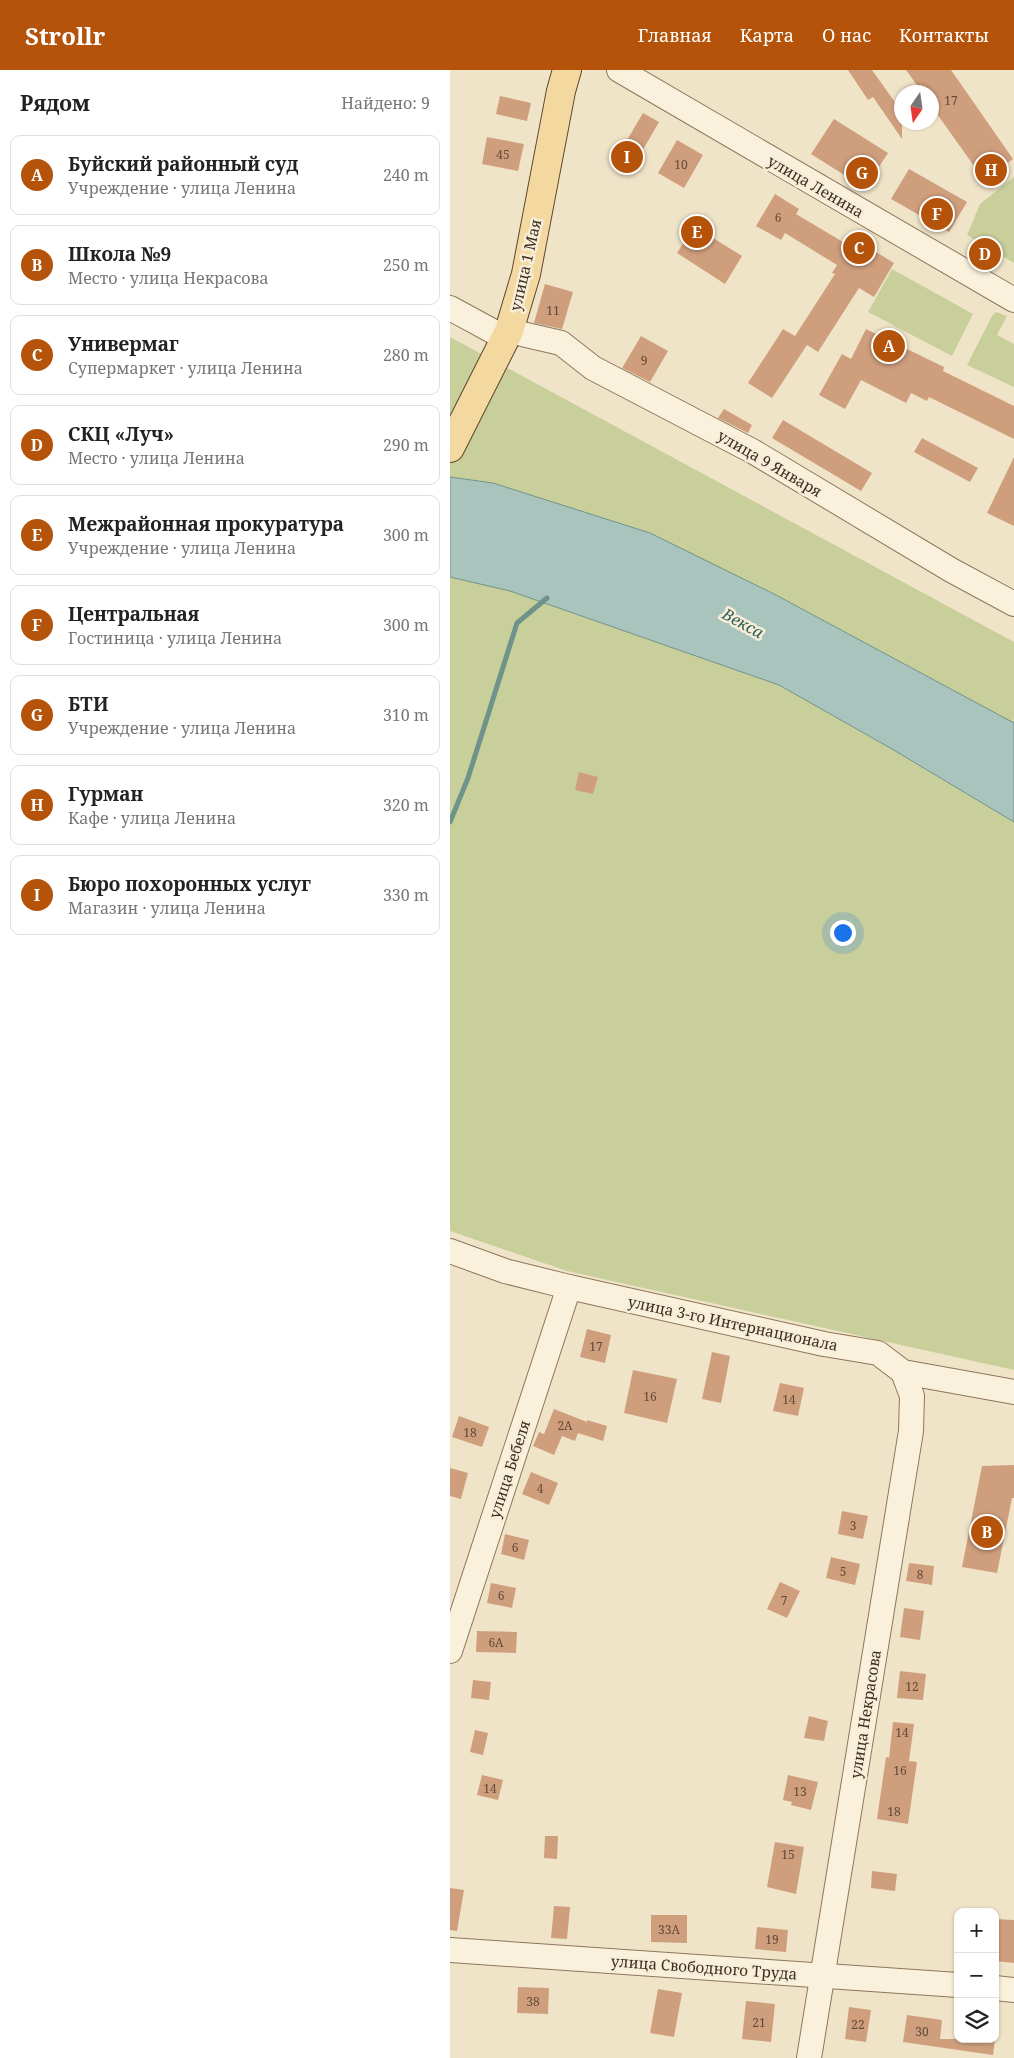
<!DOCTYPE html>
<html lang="ru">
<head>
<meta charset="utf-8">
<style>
  :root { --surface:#fff; --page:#f2f2f2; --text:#222; --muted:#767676; --line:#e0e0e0; --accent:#b45309 }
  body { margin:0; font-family:"Noto Serif",serif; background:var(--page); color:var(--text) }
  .controls { position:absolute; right:15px; bottom:15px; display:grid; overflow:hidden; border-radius:10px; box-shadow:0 1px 4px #0004 }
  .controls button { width:45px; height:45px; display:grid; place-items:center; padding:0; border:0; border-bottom:1px solid var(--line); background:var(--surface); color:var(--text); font:25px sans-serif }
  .compass { position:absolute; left:444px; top:15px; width:45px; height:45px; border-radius:50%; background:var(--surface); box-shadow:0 1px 4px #0004; rotate:193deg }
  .you { position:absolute; left:392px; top:862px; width:18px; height:18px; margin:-12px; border:4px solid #fff; border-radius:50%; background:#1a73e8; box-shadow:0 0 0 8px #1a73e833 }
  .badge { display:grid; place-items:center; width:32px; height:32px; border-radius:50%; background:var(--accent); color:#fff; font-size:16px; font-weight:700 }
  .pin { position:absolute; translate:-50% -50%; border:2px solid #fff; box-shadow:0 1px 5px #0006 }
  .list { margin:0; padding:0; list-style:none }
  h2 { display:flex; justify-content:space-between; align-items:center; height:65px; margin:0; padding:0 20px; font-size:21px }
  h2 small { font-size:16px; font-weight:400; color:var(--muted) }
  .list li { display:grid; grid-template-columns:32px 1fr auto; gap:15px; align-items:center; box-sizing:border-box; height:80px; margin:0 10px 10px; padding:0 10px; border:1px solid var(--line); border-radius:10px }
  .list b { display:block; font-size:19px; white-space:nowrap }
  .list p { margin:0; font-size:16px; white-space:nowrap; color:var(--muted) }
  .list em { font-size:16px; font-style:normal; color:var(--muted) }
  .icon { flex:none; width:28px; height:28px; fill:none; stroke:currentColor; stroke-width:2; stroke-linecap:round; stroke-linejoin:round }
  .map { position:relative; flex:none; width:564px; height:1988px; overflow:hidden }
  header { display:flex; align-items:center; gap:30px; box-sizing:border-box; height:70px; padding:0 25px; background:var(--accent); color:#fff }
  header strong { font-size:24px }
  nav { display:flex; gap:28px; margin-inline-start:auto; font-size:18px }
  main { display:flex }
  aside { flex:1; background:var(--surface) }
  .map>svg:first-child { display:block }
  .green { fill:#c9cf9b }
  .water { fill:#a9c4bc; stroke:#6f938a }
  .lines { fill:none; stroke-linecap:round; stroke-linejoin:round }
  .stream { stroke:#6f938a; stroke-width:5 }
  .building { fill:#cf9f7d }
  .minor-casing { stroke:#8d765c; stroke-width:26 }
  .major-casing { stroke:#5b4430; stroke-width:30 }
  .minor { stroke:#faf1dc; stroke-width:24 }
  .major { stroke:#f3d9a0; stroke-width:28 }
  .labels { text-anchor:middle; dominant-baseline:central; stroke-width:5; stroke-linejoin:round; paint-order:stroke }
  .number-label { font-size:12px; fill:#624a37 }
  .street-label { font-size:15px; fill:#3d2e20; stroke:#f7eed8 }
  .water-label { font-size:16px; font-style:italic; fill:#2f5d5a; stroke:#f7eed8 }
</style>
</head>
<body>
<header>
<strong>Strollr</strong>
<nav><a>Главная</a><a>Карта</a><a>О нас</a><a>Контакты</a></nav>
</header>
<main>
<aside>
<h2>Рядом<small>Найдено: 9</small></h2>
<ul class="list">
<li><span class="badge">A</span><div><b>Буйский районный суд</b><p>Учреждение · улица Ленина</p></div><em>240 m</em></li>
<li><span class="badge">B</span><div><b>Школа №9</b><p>Место · улица Некрасова</p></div><em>250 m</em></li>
<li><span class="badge">C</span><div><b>Универмаг</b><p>Супермаркет · улица Ленина</p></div><em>280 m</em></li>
<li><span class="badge">D</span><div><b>СКЦ «Луч»</b><p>Место · улица Ленина</p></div><em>290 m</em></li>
<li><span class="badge">E</span><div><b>Межрайонная прокуратура</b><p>Учреждение · улица Ленина</p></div><em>300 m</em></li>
<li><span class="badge">F</span><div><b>Центральная</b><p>Гостиница · улица Ленина</p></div><em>300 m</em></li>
<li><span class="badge">G</span><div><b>БТИ</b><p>Учреждение · улица Ленина</p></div><em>310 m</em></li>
<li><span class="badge">H</span><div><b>Гурман</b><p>Кафе · улица Ленина</p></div><em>320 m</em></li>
<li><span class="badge">I</span><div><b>Бюро похоронных услуг</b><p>Магазин · улица Ленина</p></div><em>330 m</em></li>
</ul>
</aside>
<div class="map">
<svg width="564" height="1988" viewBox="0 0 564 1988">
  <rect width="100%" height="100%" fill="#f0e4c8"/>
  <g class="green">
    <path d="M564,107V193L517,165L530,134Z"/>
    <path d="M442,199L523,244L502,286L418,242Z"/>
    <path d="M546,242L557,246L547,265L564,274V317L517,295L542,246Z"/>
    <path d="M0,267L564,572V653L326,525L200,463L43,413L0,407Z"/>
    <path d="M0,507L60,521L329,615L442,679L564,752V1300L117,1201L0,1161Z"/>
  </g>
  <path class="water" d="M0,407L43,413L200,463L326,525L564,653V752L442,679L329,615L60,521L0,507Z"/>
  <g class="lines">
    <path class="stream" d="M0,752L18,708L67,553L97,528"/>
  </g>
  <g class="building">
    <path d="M398,0H422L452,42V69L423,27L418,30Z"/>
    <path d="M456,0H501L563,89L534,110L482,37V22H472Z"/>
    <path d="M50,26L81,33L77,51L46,44Z"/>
    <path d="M193,43L209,52L180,102L164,92Z"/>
    <path d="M384,49L438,83L415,118L361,84Z"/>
    <path d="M37,67L74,74L68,101L32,94Z"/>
    <path d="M227,70L253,85L234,118L208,103Z"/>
    <path d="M459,99L517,132L499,162L441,129Z"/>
    <path d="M325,124L349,139L346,144L398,175L403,168L444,193L424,227L409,218L368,282L357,275L322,328L298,313L333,259L345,266L385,204L382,203L387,195L335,163L331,170L306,156Z"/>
    <path d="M244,156L292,186L275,214L227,183Z"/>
    <path d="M95,214L123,222L112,259L84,253Z"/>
    <path d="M416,259L494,297L493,301L564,336V369L479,327L477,331L461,323L456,333L411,310L395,339L369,325L392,284L401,289Z"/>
    <path d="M191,266L218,281L200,312L172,298Z"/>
    <path d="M274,339L302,355L298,363L268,348Z"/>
    <path d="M333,350L422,403L411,421L322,368Z"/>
    <path d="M472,368L528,398L520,412L464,382Z"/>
    <path d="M564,387V456L537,443Z"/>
    <path d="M129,702L148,707L143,724L125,720Z"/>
    <path d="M137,1259L161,1265L155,1293L130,1287Z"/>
    <path d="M262,1282L280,1286L271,1333L252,1329Z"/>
    <path d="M183,1300L227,1309L217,1353L174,1343Z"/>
    <path d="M330,1313L354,1318L348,1346L323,1341Z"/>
    <path d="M104,1339L137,1352V1350L157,1356L153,1371L128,1363L125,1371L112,1366L104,1385L83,1376L89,1362L94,1364Z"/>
    <path d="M9,1346L39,1357L32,1377L2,1367Z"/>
    <path d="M564,1395V1428H562L547,1503L512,1497L532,1396Z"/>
    <path d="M0,1398L18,1403L11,1429L0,1426Z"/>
    <path d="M81,1402L108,1413L99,1435L72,1424Z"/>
    <path d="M392,1441L418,1446L413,1469L388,1464Z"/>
    <path d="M55,1464L79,1470L74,1490L51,1484Z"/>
    <path d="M381,1487L410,1494L405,1515L376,1508Z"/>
    <path d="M459,1493L484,1496L482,1515L456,1511Z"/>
    <path d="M330,1512L350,1521L337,1548L317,1539Z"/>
    <path d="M41,1513L66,1518L62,1538L37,1533Z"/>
    <path d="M454,1538L474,1541L470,1570L450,1567Z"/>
    <path d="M27,1561L67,1562L66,1583L26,1582Z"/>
    <path d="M450,1601L476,1604L473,1630L447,1628Z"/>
    <path d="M23,1610L41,1612L39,1630L21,1628Z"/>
    <path d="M359,1646L378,1651L374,1671L354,1668Z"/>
    <path d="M443,1652L464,1654L459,1691L467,1692L458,1754L427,1749L436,1687L439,1688Z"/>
    <path d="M25,1660L38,1663L33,1685L20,1682Z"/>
    <path d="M32,1705L53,1710L48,1730L27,1725Z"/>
    <path d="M338,1705L368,1712L361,1740L341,1735L342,1732L333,1730Z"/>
    <path d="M95,1766H108L107,1789L94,1788Z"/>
    <path d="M325,1772L354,1777L346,1824L317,1817Z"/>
    <path d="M422,1801L447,1804L445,1821L421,1818Z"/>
    <path d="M0,1818L14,1820L7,1861L0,1860Z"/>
    <path d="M104,1836L120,1837L117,1869L101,1868Z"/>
    <path d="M201,1845H237V1873L201,1872Z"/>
    <path d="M545,1849L564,1850V1893L545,1891Z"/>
    <path d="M307,1857L338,1860L336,1882L305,1879Z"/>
    <path d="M68,1917L99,1918L98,1944L67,1943Z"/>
    <path d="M208,1919L232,1923L224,1967L200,1963Z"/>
    <path d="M296,1931L325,1934L321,1972L292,1969Z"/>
    <path d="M399,1937L421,1940L416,1972L395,1969Z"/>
    <path d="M457,1945L492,1950L490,1969H545L543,1985L453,1972Z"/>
  </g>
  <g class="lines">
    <g class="minor-casing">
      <g id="minor">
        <path d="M169,0L564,230"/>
        <path d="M0,238L46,263"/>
        <path d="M72,264L111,273L143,298L304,382L501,500L564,534"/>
        <path d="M0,1181L55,1201L119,1217L374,1274L428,1283L453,1302L564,1322"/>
        <path d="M0,1581L119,1217"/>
        <path d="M0,1880L508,1915"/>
        <path d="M545,1918L564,1920"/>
        <path d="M359,1988L461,1361L462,1326L453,1302"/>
      </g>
    </g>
    <g class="major-casing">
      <path id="major" d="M0,378L59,261L76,204L111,21L117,0"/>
    </g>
    <use href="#minor" class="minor"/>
    <use href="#major" class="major"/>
  </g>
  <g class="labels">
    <g class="number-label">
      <text x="501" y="30">17</text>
      <text x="53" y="84">45</text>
      <text x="231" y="94">10</text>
      <text x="328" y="147">6</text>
      <text x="103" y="240">11</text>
      <text x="194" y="290">9</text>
      <text x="146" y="1276">17</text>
      <text x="200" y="1326">16</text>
      <text x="339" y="1329">14</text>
      <text x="115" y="1355">2А</text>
      <text x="20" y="1362">18</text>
      <text x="90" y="1418">4</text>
      <text x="403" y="1455">3</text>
      <text x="65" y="1477">6</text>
      <text x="393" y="1501">5</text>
      <text x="470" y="1504">8</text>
      <text x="51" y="1525">6</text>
      <text x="334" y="1530">7</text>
      <text x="46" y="1572">6А</text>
      <text x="462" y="1616">12</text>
      <text x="452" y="1662">14</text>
      <text x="450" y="1700">16</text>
      <text x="40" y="1718">14</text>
      <text x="350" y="1721">13</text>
      <text x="444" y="1741">18</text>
      <text x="338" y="1784">15</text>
      <text x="219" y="1859">33А</text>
      <text x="322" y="1869">19</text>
      <text x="83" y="1931">38</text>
      <text x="309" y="1952">21</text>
      <text x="408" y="1954">22</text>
      <text x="472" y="1961">30</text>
    </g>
    <g class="street-label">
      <text transform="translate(366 116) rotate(30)">улица Ленина</text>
      <text transform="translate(75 195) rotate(-77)">улица 1 Мая</text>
      <text transform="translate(320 393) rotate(30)">улица 9 Января</text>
      <text transform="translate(283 1253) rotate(12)">улица 3-го Интернационала</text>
      <text transform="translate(59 1399) rotate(-72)">улица Бебеля</text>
      <text transform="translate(415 1644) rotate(-81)">улица Некрасова</text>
      <text transform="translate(254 1897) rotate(4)">улица Свободного Труда</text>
    </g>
    <g class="water-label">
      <text transform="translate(293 553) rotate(29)">Векса</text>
    </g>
  </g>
</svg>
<div class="controls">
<button>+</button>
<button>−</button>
<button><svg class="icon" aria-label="layers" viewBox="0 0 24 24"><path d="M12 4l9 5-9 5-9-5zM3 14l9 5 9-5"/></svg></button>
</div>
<svg class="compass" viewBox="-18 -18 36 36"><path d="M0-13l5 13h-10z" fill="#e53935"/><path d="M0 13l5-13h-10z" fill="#767676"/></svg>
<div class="you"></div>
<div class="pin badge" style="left:439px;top:276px">A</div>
<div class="pin badge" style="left:537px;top:1462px">B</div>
<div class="pin badge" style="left:409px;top:178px">C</div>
<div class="pin badge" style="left:535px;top:184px">D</div>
<div class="pin badge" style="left:247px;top:162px">E</div>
<div class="pin badge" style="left:487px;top:144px">F</div>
<div class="pin badge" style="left:412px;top:103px">G</div>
<div class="pin badge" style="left:541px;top:100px">H</div>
<div class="pin badge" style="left:177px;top:87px">I</div>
</div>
</main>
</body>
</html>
